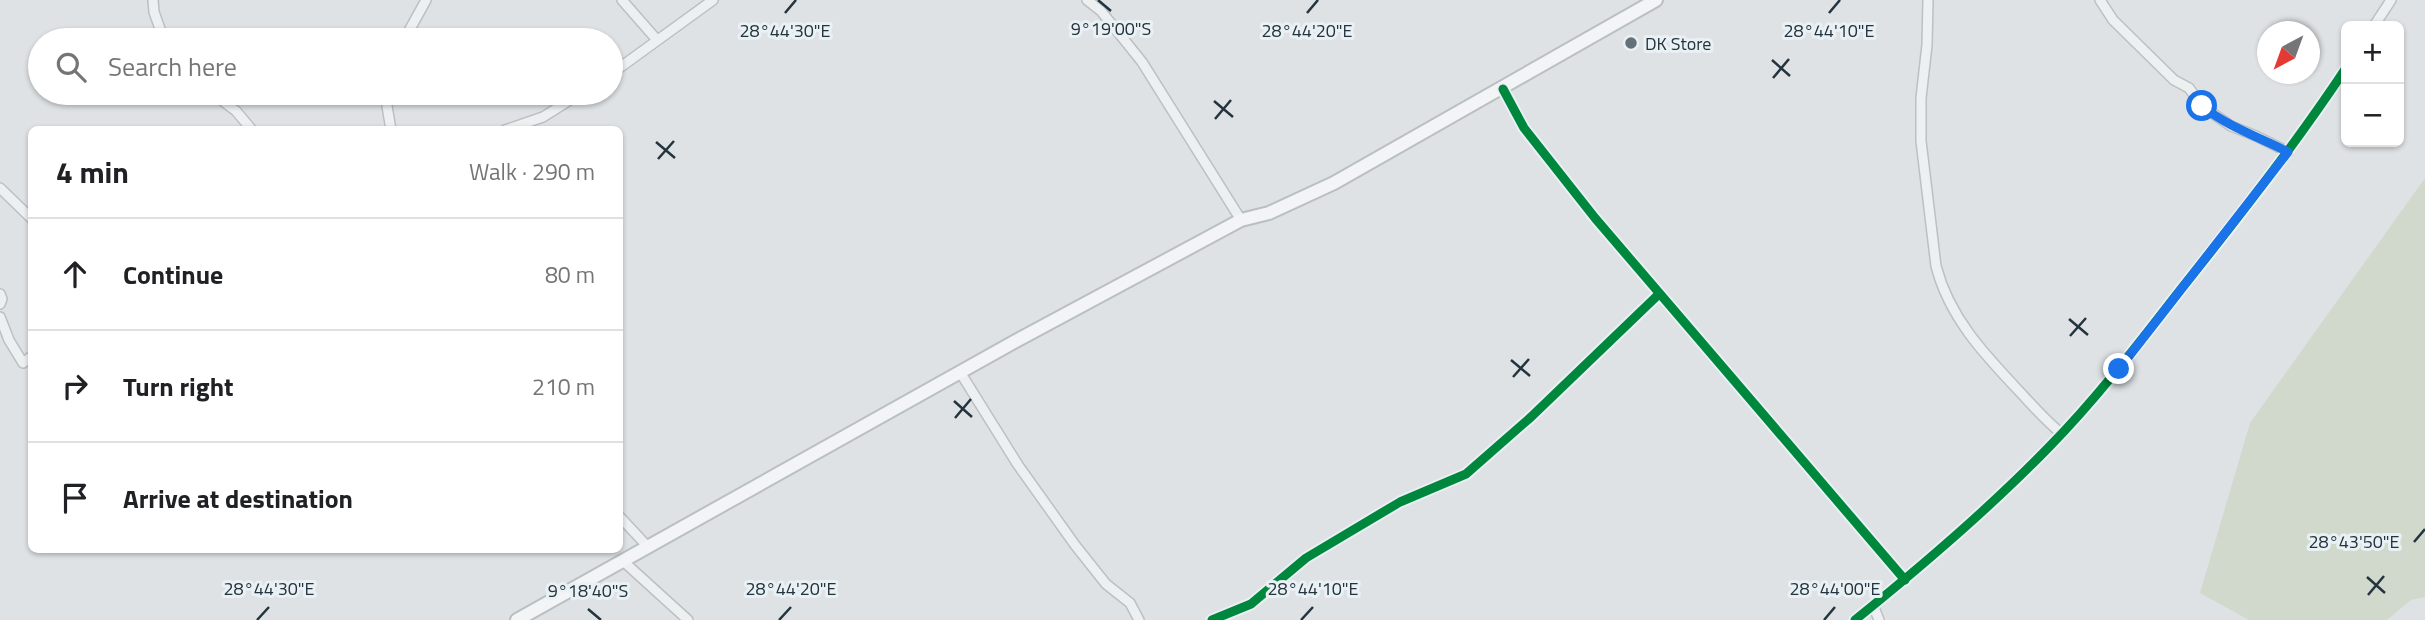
<!DOCTYPE html>
<html lang="en">
<head>
<meta charset="utf-8">
<style>
  :root { --surface:#fff; --page:#f2f2f2; --text:#202124; --muted:#757577; --line:#e0e0e0 }
  body { margin:0; font-family:"Titillium Web",sans-serif; background:var(--page); color:var(--text) }
  .controls { position:absolute; right:21px; top:21px; display:grid; overflow:hidden; border-radius:10px; box-shadow:0 2px 5px #0004 }
  .controls button { width:63px; height:63px; display:grid; place-items:center; padding:0; border:0; border-bottom:2px solid var(--line); background:var(--surface); color:var(--text); font:35px sans-serif }
  .compass { position:absolute; left:2257px; top:21px; width:63px; height:63px; border-radius:50%; background:var(--surface); box-shadow:0 2px 5px #0004; rotate:221deg }
  .stop { position:absolute; width:21px; height:21px; margin:-16px; border:5px solid #1a73e8; border-radius:50%; background:#fff }
  .stop.end { background:#1a73e8; border-color:#fff; box-shadow:0 2px 7px #0008 }
  .list { margin:0; padding:0; list-style:none }
  h2 { display:flex; justify-content:space-between; align-items:center; height:91px; margin:0; padding:0 28px; font-size:30px }
  h2 small { font-size:23px; font-weight:400; color:var(--muted) }
  .list li { display:grid; grid-template-columns:46px 1fr auto; gap:21px; align-items:center; box-sizing:border-box; height:112px; padding:0 28px; border-top:2px solid var(--line) }
  .list b { display:block; font-size:26px; white-space:nowrap }
  .list em { font-size:23px; font-style:normal; color:var(--muted) }
  .icon { flex:none; width:38px; height:38px; fill:none; stroke:currentColor; stroke-width:2; stroke-linecap:round; stroke-linejoin:round }
  .map { position:relative; flex:none; width:2425px; height:620px; overflow:hidden }
  .search { position:absolute; background:var(--surface); box-shadow:0 2px 5px #0004; left:28px; top:28px; width:595px; height:77px; display:flex; align-items:center; gap:18px; box-sizing:border-box; padding:0 24px; border-radius:38px; color:var(--muted); font-size:26px }
  .panel { position:absolute; background:var(--surface); box-shadow:0 2px 5px #0004; left:28px; top:126px; width:595px; height:427px; border-radius:10px }
  .map>svg:first-child { display:block }
  .green { fill:#d1d9cd }
  .lines { fill:none; stroke-linecap:round; stroke-linejoin:round }
  .minor-casing { stroke:#bcc0c2; stroke-width:12 }
  .major-casing { stroke:#babfc2; stroke-width:16 }
  .minor { stroke:#edf0f1; stroke-width:9 }
  .major { stroke:#f2f4f5; stroke-width:12 }
  .cycleway-casing { stroke:#eaf1f5; stroke-width:13 }
  .cycleway { stroke:#00873e; stroke-width:9 }
  .route { stroke:#1a73e8; stroke-width:9 }
  .ticks { fill:none; stroke:#24343e; stroke-width:2.5 }
  .poi-dot { fill:#657178; stroke:#eaf1f5; stroke-width:2.5 }
  .labels { text-anchor:middle; dominant-baseline:central; stroke-width:6; stroke-linejoin:round; paint-order:stroke }
  .poi-label { font-size:18px; fill:#24343e; stroke:#eaf1f5; text-anchor:start }
  .ticks-label { font-size:18px; text-anchor:middle; fill:#24343e; stroke:#eaf1f5; stroke-width:6; stroke-linejoin:round; paint-order:stroke }
</style>
</head>
<body>
<div class="map">
<svg width="2425" height="620" viewBox="0 0 2425 620">
  <rect width="100%" height="100%" fill="#dee2e4"/>
  <path class="green" d="M2425,178V597L2411,600L2387,620H2249L2200,593L2250,423Z"/>
  <g class="lines">
    <g class="minor-casing">
      <g id="minor">
        <path d="M153,0L154,12L164,40"/>
        <path d="M622,0L657,40"/>
        <path d="M1087,0L1101,11L1142,62L1241,220"/>
        <path d="M1928,0L1927,45L1921,98V141L1936,266C1949,317 1984,354 2019,391C2033,406 2046,421 2062,434"/>
        <path d="M2100,0L2113,20L2174,80L2189,88L2202,106L2231,126L2256,136L2288,152"/>
        <path d="M2374,26L2391,0"/>
        <path d="M404,40L426,0"/>
        <path d="M611,74L713,0"/>
        <path d="M1503,89L1524,128L1595,218L1905,580"/>
        <path d="M212,93L236,111L252,130"/>
        <path d="M387,93V106L391,130"/>
        <path d="M505,130L543,117L581,93"/>
        <path d="M0,188L32,219"/>
        <path d="M0,294L2,299L0,304"/>
        <path d="M0,317L9,340L23,363L32,356"/>
        <path d="M960,372L1018,465L1075,545L1106,584L1130,603L1139,620"/>
        <path d="M620,517L648,547"/>
        <path d="M623,561L688,620"/>
        <path d="M1873,605L1879,620"/>
        <path d="M1212,620L1251,604L1306,558L1400,502L1466,474L1531,417L1659,294"/>
        <path d="M1855,620C1922,566 1989,509 2049,447C2097,398 2139,343 2181,289C2239,217 2295,145 2346,68"/>
      </g>
    </g>
    <g class="major-casing">
      <path id="major" d="M517,620L1014,342L1241,220L1269,213L1334,183L1656,0"/>
    </g>
    <use href="#minor" class="minor"/>
    <use href="#major" class="major"/>
    <g class="cycleway-casing">
      <g id="cycleway">
        <path d="M1503,89L1524,128L1595,218L1905,580"/>
        <path d="M1212,620L1251,604L1306,558L1400,502L1466,474L1531,417L1659,294"/>
        <path d="M1855,620C1922,566 1989,509 2049,447C2097,398 2139,343 2181,289C2239,217 2295,145 2346,68"/>
      </g>
    </g>
    <use href="#cycleway" class="cycleway"/>
  </g>
  <g class="lines">
    <path class="route" d="M2119,369L2288,152C2259,137 2228,127 2202,106"/>
  </g>
  <path class="ticks" d="M1098,0L1111,11M785,13L796,0M1307,13L1318,0M1829,13L1840,0M1772,60L1790,76M1773,78L1789,59M1214,101L1233,117M1215,119L1231,100M656,142L675,158M658,159L674,141M2069,319L2088,335M2070,336L2086,318M1511,360L1530,376M1513,377L1529,359M954,401L972,417M955,418L971,399M2414,542L2425,529M2367,577L2385,593M2368,595L2384,576M588,609L601,620M257,620L269,607M779,620L791,607M1301,620L1313,607M1824,620L1835,607"/>
  <circle class="poi-dot" cx="1631" cy="43" r="7"/>
  <g class="labels">
    <g class="poi-label">
      <text x="1645" y="43">DK Store</text>
    </g>
  </g>
  <g class="ticks-label">
    <text x="1111" y="35">9°19'00"S</text>
    <text x="785" y="37">28°44'30"E</text>
    <text x="1307" y="37">28°44'20"E</text>
    <text x="1829" y="37">28°44'10"E</text>
    <text x="2354" y="548">28°43'50"E</text>
    <text x="269" y="595">28°44'30"E</text>
    <text x="791" y="595">28°44'20"E</text>
    <text x="1313" y="595">28°44'10"E</text>
    <text x="1835" y="595">28°44'00"E</text>
    <text x="588" y="597">9°18'40"S</text>
  </g>
</svg>
<div class="controls">
<button>+</button>
<button>−</button>
</div>
<svg class="compass" viewBox="-18 -18 36 36"><path d="M0-13l5 13h-10z" fill="#e53935"/><path d="M0 13l5-13h-10z" fill="#757577"/></svg>
<div class="stop" style="left:2202px;top:106px"></div>
<div class="stop end" style="left:2119px;top:369px"></div>
<div class="search"><svg class="icon" aria-label="search" viewBox="0 0 24 24"><circle cx="10" cy="10" r="6"/><path d="M15 15l6 6"/></svg>Search here</div>
<section class="panel">
<h2>4 min<small>Walk · 290 m</small></h2>
<ul class="list">
<li><svg class="icon" aria-label="ahead" viewBox="0 0 24 24"><path d="M12 20V5M6 11l6-6 6 6"/></svg><div><b>Continue</b></div><em>80 m</em></li>
<li><svg class="icon" aria-label="right" viewBox="0 0 24 24"><path d="M7 20v-9h11M14 6l5 5-5 5"/></svg><div><b>Turn right</b></div><em>210 m</em></li>
<li><svg class="icon" aria-label="arrive" viewBox="0 0 24 24"><path d="M6 21V4h12l-3 4 3 4H6"/></svg><div><b>Arrive at destination</b></div></li>
</ul>
</section>
</div>
</body>
</html>
